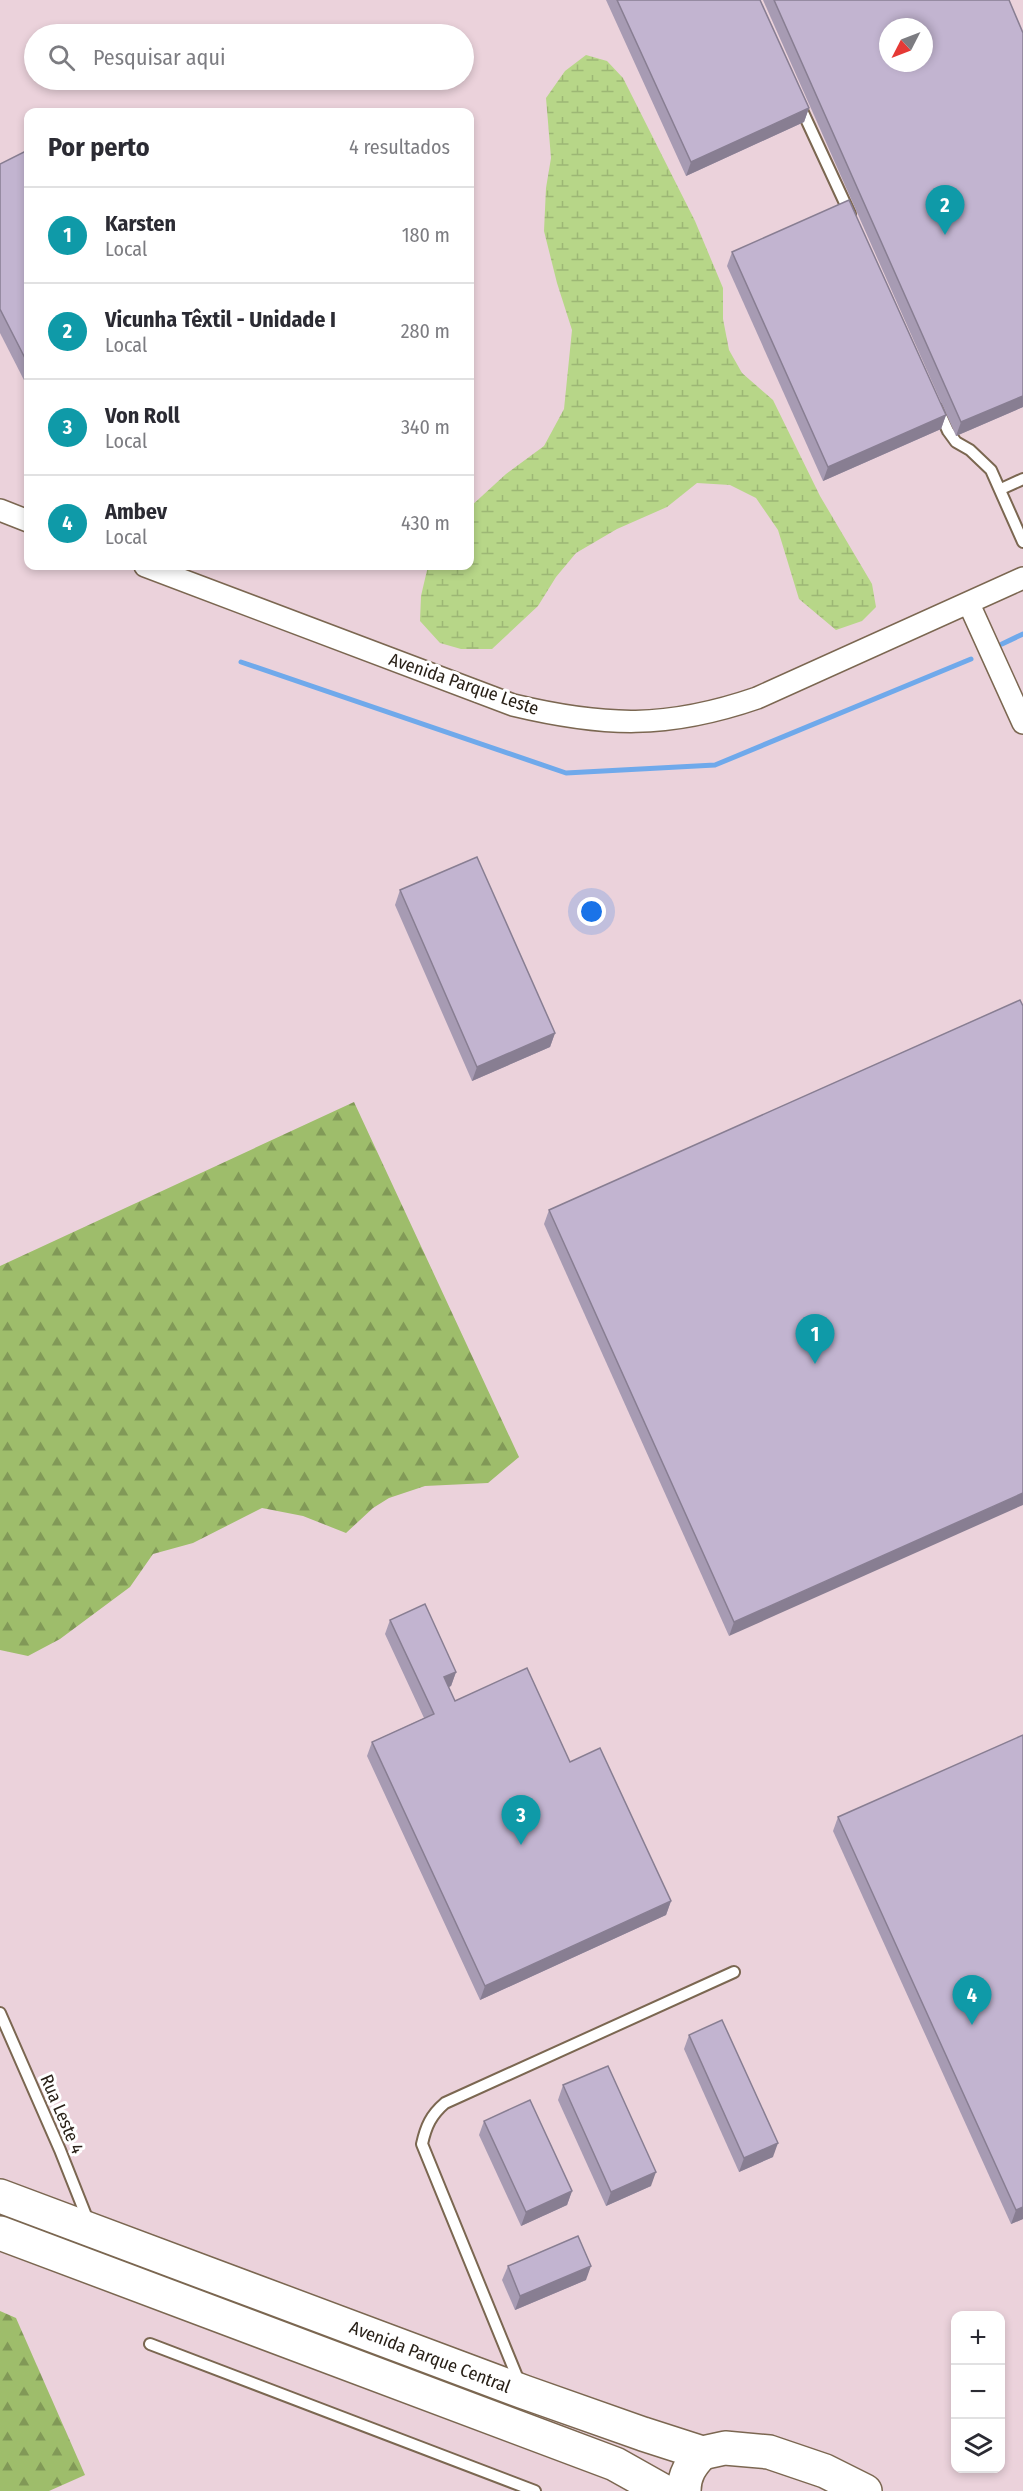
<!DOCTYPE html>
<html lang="pt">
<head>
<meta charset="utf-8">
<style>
  :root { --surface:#fff; --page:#f7f7f7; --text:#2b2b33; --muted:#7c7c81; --line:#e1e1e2; --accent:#1a73e8 }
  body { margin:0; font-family:"Fira Sans Condensed",sans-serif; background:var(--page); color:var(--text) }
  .controls { position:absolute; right:18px; bottom:18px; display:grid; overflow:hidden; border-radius:12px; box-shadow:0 3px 9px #0003 }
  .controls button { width:54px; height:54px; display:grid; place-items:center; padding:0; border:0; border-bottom:2px solid var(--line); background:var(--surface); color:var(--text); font:30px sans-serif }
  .compass { position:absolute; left:879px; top:18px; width:54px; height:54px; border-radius:50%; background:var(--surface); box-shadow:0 3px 9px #0003; rotate:228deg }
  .you { position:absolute; left:592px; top:912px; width:21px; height:21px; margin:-15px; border:4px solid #fff; border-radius:50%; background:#1a73e8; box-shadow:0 0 0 9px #1a73e833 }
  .badge { display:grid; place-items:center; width:39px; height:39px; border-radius:50%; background:var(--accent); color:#fff; font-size:20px; font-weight:700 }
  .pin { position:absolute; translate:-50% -50px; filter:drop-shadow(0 2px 3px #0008) }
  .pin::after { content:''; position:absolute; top:32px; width:21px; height:18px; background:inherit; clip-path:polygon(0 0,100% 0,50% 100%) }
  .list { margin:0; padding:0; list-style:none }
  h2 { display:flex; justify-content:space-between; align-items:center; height:78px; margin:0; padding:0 24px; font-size:26px }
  h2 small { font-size:20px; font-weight:400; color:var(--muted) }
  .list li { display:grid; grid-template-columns:39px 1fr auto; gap:18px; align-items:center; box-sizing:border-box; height:96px; padding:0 24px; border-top:2px solid var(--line) }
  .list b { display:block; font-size:22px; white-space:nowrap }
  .list p { margin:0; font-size:20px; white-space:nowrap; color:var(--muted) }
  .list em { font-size:20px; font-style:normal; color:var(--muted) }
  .icon { flex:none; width:33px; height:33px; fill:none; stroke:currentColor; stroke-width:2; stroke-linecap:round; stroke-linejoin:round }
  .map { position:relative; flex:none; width:1023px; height:2491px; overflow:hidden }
  .search { position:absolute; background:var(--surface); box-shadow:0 3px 9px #0003; left:24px; top:24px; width:450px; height:66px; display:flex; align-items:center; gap:15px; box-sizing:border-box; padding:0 21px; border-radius:33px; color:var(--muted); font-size:22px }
  .panel { position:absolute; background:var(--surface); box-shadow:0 3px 9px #0003; left:24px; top:108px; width:450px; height:462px; border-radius:12px }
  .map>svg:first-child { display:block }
  .industrial { fill:#ebd2db; fill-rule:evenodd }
  .forest { fill:url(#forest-firs) }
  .wetland { fill:url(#wetland-marsh) }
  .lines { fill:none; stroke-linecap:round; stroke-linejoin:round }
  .stream { stroke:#6fa9eb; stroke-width:5 }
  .lane-casing { stroke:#7b6751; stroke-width:14 }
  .street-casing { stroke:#7b6751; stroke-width:24 }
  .primary-casing { stroke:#7b6751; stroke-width:36 }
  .lane { stroke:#fff; stroke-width:10 }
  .street { stroke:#fff; stroke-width:21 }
  .primary { stroke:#fff; stroke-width:33 }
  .wall { fill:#a79bb3 }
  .shaded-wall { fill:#887e92 }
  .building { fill:#c2b4d0; stroke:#887e92; stroke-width:1.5; fill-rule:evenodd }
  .labels { text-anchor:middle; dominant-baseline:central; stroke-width:6; stroke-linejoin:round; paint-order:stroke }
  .street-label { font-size:18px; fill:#282017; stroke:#fff }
</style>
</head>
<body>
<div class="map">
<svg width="1023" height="2491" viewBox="0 0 1023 2491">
  <defs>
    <pattern id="forest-firs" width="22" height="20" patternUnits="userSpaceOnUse" patternTransform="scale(1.5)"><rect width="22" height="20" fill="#9ebd6b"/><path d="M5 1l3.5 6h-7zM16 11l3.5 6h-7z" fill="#819957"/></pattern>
    <pattern id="wetland-marsh" width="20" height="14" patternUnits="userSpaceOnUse" patternTransform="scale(1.5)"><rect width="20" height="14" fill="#b7d688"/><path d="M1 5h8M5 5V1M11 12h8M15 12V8" fill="none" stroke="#9db775"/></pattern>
  </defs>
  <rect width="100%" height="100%" fill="#f7dfc7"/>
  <path class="industrial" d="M0,0H1023V2491H0ZM888,27H924V63H888ZM34,34H464V80H34ZM28,112H470V566H28ZM956,2316H1000V2468H956Z"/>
  <g class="forest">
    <path d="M354,1102L519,1457L488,1483L425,1486L389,1498L373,1508L346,1533L303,1516L262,1508L193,1543L153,1554L130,1587L60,1639L28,1656L0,1650V1266Z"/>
    <path d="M0,2311L16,2318L85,2475L49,2491H0Z"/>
  </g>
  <path class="wetland" d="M586,55L607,61L623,78L695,221L723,288V319L729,350L742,373L773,400L820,496L872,584L876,607L862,621L836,630L799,599L778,530L756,498L730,485L697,483L667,507L617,529L576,553L556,577L538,606L492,649H461L440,643L420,621L421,596L428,566H470V507L506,474L544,446L564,409L572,330L557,283L544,231L546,188L551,158L546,98L565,71Z"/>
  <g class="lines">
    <g class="stream">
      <path d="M1002,644L1023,634"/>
      <path d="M241,662L566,773L715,765L971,659"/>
    </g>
    <g class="lane-casing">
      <g id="lane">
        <path d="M800,106L850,214"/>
        <path d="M938,409L948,431L956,442L970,450L991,470L1023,542"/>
        <path d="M1001,489L1023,479"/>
        <path d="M0,2013L60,2150L89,2223"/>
        <path d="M150,2344L535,2491"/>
        <path d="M520,2384L422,2144C426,2126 431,2115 445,2103L734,1972"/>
      </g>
    </g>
    <g class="street-casing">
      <g id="street">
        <path d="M0,510L28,521"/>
        <path d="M145,566L513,705C605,727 667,729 757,698L1023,578"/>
        <path d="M969,604L1023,723"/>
      </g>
    </g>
    <g class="primary-casing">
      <g id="primary">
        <path d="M0,2196L524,2392L643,2434L702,2453L725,2448L769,2452L825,2471L865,2491"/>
        <path d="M0,2233L615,2464L663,2491"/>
        <path d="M684,2491C684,2475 691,2464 702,2453"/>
      </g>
    </g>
    <use href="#lane" class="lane"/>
    <use href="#street" class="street"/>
    <use href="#primary" class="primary"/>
  </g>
  <g class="wall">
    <path d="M606,0H760L809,108L804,122L686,176Z"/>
    <path d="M763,0H1009L1023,407L956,436Z"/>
    <path d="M28,150V388L0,333V164Z"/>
    <path d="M732,252L946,415L941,429L823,481L727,266Z"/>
    <path d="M400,890L555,1033L550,1047L472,1081L395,905Z"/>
    <path d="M1020,1000L729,1636L544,1224L549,1210Z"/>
    <path d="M390,1620L456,1672L451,1686L448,1687L455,1701L570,1762L671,1901L666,1915L480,2000L367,1756L372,1742L424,1718L385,1634Z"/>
    <path d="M838,1817L1023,2219L1011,2224L833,1831Z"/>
    <path d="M689,2035L773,2157L739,2172L684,2049Z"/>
    <path d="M563,2085L651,2186L606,2206L558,2100Z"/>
    <path d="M484,2121L572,2191L567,2205L521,2226L479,2135Z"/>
    <path d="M508,2266L586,2280L515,2310L502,2280Z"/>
  </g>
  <g class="shaded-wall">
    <path d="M809,108L804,122L686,176L691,162Z"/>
    <path d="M1023,396V407L956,436L961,422Z"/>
    <path d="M946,415L941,429L823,481L828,467Z"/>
    <path d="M555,1033L550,1047L472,1081L477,1067Z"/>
    <path d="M1023,1493V1505L729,1636L734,1622Z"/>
    <path d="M456,1672L451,1686L439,1692L444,1677Z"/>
    <path d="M671,1901L666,1915L480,2000L485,1986Z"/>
    <path d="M778,2143L773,2157L739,2172L744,2158Z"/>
    <path d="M656,2172L651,2186L606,2206L611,2192Z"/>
    <path d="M572,2191L567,2205L521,2226L526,2212Z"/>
    <path d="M1023,2207V2219L1011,2224L1016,2210Z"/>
    <path d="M591,2266L586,2280L515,2310L520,2296Z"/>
  </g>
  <g class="building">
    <path d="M617,0H760L809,108L691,162Z"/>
    <path d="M774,0H1009L1023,33V396L961,422ZM888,27H924V63H888Z"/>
    <path d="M28,150V364L0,309V164Z"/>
    <path d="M849,200L946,415L828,467L732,252Z"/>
    <path d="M477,857L555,1033L477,1067L400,890Z"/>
    <path d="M1020,1000L1023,1006V1493L734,1622L549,1210Z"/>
    <path d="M425,1604L456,1672L444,1677L455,1701L527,1668L570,1762L600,1748L671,1901L485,1986L372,1742L434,1714L390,1620Z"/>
    <path d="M1023,1735V2207L1016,2210L838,1817Z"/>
    <path d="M722,2020L778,2143L744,2158L689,2035Z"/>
    <path d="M608,2066L656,2172L611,2192L563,2085Z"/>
    <path d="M530,2100L572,2191L526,2212L484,2121Z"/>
    <path d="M578,2236L591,2266L520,2296L508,2266Z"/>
  </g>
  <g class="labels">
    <g class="street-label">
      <text transform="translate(464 684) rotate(19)">Avenida Parque Leste</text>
      <text transform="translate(62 2114) rotate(67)">Rua Leste 4</text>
      <text transform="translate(430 2357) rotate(21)">Avenida Parque Central</text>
    </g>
  </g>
</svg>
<div class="controls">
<button>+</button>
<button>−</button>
<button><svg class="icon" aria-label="layers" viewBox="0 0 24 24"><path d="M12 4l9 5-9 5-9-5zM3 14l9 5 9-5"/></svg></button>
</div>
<svg class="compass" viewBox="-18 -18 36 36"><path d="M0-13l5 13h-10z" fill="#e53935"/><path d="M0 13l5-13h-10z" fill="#7c7c81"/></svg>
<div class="you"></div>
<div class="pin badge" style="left:815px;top:1364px;background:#0f9aa8">1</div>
<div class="pin badge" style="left:945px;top:235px;background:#0f9aa8">2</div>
<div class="pin badge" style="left:521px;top:1845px;background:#0f9aa8">3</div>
<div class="pin badge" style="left:972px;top:2025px;background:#0f9aa8">4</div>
<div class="search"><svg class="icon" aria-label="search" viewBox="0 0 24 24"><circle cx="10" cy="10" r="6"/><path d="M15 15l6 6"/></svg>Pesquisar aqui</div>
<section class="panel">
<h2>Por perto<small>4 resultados</small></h2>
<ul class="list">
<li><span class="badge" style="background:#0f9aa8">1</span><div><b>Karsten</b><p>Local</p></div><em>180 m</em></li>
<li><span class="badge" style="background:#0f9aa8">2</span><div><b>Vicunha Têxtil - Unidade I</b><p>Local</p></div><em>280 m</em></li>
<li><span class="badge" style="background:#0f9aa8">3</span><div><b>Von Roll</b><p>Local</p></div><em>340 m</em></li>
<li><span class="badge" style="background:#0f9aa8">4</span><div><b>Ambev</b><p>Local</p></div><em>430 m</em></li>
</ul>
</section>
</div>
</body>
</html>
